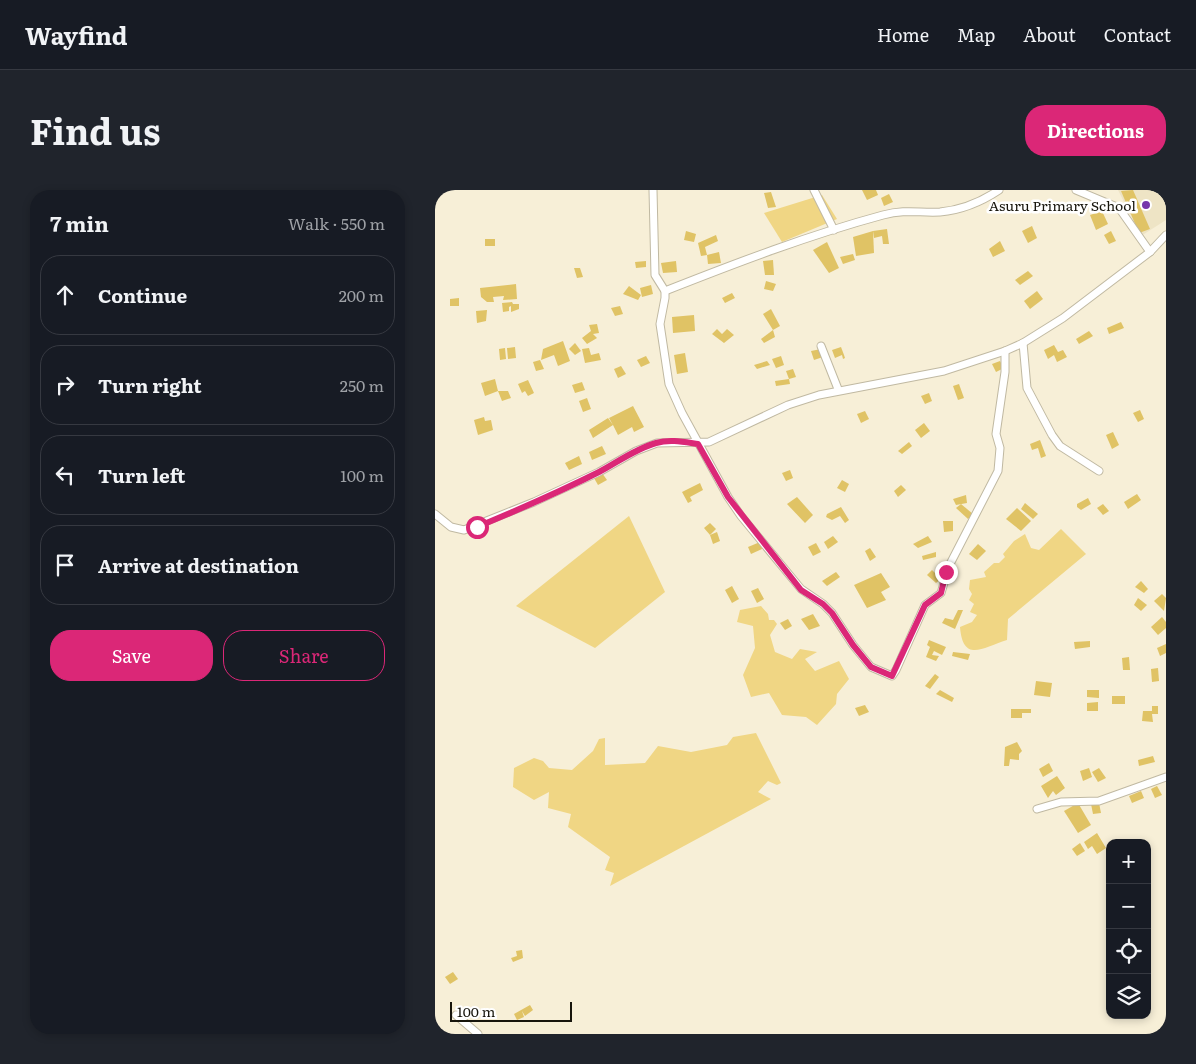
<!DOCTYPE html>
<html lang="en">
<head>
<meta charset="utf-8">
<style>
  :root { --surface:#171b24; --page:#20242c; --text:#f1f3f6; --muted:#9ea1a6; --line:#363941; --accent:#db2777 }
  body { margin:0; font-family:Literata,serif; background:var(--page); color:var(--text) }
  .controls { position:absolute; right:15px; bottom:15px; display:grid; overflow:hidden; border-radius:10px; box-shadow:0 2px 8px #0003 }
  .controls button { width:45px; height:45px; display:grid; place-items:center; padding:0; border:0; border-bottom:1px solid var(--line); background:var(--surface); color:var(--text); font:25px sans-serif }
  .scale { position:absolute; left:15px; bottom:12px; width:122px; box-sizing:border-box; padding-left:5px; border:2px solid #17150c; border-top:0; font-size:14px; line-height:18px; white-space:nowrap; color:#17150c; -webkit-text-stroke:4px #fff; paint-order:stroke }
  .stop { position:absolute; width:15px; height:15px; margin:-11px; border:4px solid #db2777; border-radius:50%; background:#fff }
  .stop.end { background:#db2777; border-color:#fff; box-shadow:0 1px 5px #0008 }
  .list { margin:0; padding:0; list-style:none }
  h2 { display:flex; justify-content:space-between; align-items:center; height:65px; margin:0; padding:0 20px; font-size:21px }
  h2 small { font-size:16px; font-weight:400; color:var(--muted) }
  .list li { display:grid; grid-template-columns:32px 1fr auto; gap:15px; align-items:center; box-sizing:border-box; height:80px; margin:0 10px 10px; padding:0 10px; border:1px solid var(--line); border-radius:20px }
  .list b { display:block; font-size:19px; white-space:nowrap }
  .list em { font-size:16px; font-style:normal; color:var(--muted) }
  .actions { display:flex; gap:10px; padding:15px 20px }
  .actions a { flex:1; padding:11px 0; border:1px solid var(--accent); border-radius:20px; text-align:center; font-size:18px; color:var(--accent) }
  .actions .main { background:var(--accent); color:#fff }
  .icon { flex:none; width:28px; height:28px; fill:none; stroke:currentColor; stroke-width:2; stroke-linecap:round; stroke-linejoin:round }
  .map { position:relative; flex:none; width:731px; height:844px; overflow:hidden; border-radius:20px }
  header { display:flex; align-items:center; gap:30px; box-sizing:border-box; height:70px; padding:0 25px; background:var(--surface); border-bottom:1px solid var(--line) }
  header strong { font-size:24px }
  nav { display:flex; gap:28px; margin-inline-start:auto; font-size:18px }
  .intro { display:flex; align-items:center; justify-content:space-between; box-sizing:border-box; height:120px; padding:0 30px }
  h1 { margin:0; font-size:35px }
  .button { padding:12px 22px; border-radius:20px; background:var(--accent); color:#fff; font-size:18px; font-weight:700 }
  main { display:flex; gap:30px; padding:0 30px }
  aside { flex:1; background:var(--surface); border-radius:20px; box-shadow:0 2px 8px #0003 }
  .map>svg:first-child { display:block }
  .built { fill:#eee4c5 }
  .green { fill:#f0d684 }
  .building { fill:#e0c365 }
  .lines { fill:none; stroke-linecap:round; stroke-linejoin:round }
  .minor-casing { stroke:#c0b9a2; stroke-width:9 }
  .minor { stroke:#fff; stroke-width:7 }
  .route { stroke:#db2777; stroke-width:6 }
  .poi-dot { fill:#7736ab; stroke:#fff; stroke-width:2 }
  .labels { text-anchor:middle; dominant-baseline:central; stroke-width:5; stroke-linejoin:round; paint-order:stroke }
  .poi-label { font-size:14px; fill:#17150c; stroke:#fff; text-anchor:end }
</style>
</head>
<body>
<header>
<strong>Wayfind</strong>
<nav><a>Home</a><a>Map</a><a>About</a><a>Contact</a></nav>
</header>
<div class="intro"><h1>Find us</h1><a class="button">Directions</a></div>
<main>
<aside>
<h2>7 min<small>Walk · 550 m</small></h2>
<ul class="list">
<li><svg class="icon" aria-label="ahead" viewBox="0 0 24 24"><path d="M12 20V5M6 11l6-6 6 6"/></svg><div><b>Continue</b></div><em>200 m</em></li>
<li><svg class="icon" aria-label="right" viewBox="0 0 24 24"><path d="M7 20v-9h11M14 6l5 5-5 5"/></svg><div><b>Turn right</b></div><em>250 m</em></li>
<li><svg class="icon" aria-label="left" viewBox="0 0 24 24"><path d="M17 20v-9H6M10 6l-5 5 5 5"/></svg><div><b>Turn left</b></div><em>100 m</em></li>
<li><svg class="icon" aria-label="arrive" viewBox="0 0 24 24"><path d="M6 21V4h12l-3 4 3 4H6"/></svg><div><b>Arrive at destination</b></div></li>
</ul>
<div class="actions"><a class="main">Save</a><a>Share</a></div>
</aside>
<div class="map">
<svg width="731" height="844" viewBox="0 0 731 844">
  <rect width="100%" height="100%" fill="#f7efd7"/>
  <path class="built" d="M683,0H731V30L706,46Z"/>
  <g class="green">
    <path d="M387,5L402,29L347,52L329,23Z"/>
    <path d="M194,326L230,402L160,458L81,416Z"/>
    <path d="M626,339L651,364L573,429L572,450C547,458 528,473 525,437L537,432L542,425L535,422L539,414L534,410L537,404L534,399L535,390L551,387L549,382L559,373H564L570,367L568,364L579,351L590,344L596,358L604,360Z"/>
    <path d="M326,416L333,424L334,430H339L342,434L335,445L340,462L357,469L365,459L382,462L370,469L380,481L404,471L414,489L402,504L401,514L382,535L371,527L347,525L334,503L316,507L308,485L320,458L318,436L302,432L305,420Z"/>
    <path d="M321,543L346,593L342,595L333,591L323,602L336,609L175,696L179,683L170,680L175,667L133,637L136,624L113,618L114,602L99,610L78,597L79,578L99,568L108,571L114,578L137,580L158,561L164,549L170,548V575L210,573L223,556L256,562L292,555L298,547Z"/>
  </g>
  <g class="building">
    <path d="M427,0H441L443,5L432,10Z"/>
    <path d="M698,0L715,39L704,43L686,1Z"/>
    <path d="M336,2L341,17L333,18L329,3Z"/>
    <path d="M454,4L458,12L449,16L446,8Z"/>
    <path d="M667,21L673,34L661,40L655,25Z"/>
    <path d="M597,36L602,48L593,53L587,41Z"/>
    <path d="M452,39L454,54H448L447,46L439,48L438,41Z"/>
    <path d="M251,41L261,44L259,52L249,50Z"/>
    <path d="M438,41L439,63L421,66L418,47Z"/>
    <path d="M676,41L681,51L674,54L669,45Z"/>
    <path d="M281,45L283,51L270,57L272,65L266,66L263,53Z"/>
    <rect x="50" y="49" width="10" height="7"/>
    <path d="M565,51L570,61L558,67L554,59Z"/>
    <path d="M392,52L404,78L394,83L378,60Z"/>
    <path d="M284,62L286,73L273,74L272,65Z"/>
    <path d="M418,64L420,70L408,74L405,67Z"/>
    <path d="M338,70L339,85H330L328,71Z"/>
    <path d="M211,71V77L201,78L200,72Z"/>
    <path d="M241,71L242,82L228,83L226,73Z"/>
    <path d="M139,78H145L148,87L142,88Z"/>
    <path d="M593,81L598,86L585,95L580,90Z"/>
    <path d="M331,91L341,94L338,101L329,99Z"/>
    <path d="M81,94L82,109L68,110L69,106L58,107L59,112H52L46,107L45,98Z"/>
    <path d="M216,95L218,104L207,107L205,98Z"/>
    <path d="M194,96L206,105L203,110L188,104Z"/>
    <path d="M602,101L608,109L595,119L589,111Z"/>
    <path d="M297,103L300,108L290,113L287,108Z"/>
    <path d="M24,108V116H15V109Z"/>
    <path d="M77,112L78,114H84V119L76,122V116L74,117V121L68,122L67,113Z"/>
    <path d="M185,116L188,124L180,126L176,118Z"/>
    <path d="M336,119L345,136L338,140L328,124Z"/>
    <path d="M52,120L51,131L42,133L41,121Z"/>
    <path d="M259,125L260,141L238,143L237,127Z"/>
    <path d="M686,132L689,138L674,144L672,138Z"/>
    <path d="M162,134L164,143L158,144L162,148L152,154L147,148L156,141L154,135Z"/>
    <path d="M282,139L287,144L292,139L299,145L289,153L277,144Z"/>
    <path d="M338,140L340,147L329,153L326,149Z"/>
    <path d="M654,141L658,146L644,154L641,149Z"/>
    <path d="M128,151L135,171L123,176L119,165L106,170L108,159Z"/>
    <path d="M140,153L146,161L140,165L134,159Z"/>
    <path d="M619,155L623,162L628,160L632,167L622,172L619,165L613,169L609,160Z"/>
    <path d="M80,157L81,168L73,169L72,158Z"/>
    <path d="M406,157L409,165L410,168L408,169L407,165L400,168L397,160Z"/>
    <path d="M70,158L71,169L65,170L64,159Z"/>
    <path d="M154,158L156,165L164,163L166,170L150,173L147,159Z"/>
    <path d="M386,159L388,167L379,170L376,161Z"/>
    <path d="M250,163L253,182L242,184L239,165Z"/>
    <path d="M211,166L215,173L206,177L202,170Z"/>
    <path d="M346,166L349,175L341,178L337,169Z"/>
    <path d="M105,170L109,179L101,181L98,172Z"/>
    <path d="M332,171L335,175L322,179L319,175Z"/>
    <path d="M565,171L569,178L561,182L557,174Z"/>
    <path d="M186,176L191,184L183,188L179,179Z"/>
    <path d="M358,179L361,187L354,189L351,181Z"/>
    <path d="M60,189L63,201H73L76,208L67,211L63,201L50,206L46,193Z"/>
    <path d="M354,189L355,194L341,196L340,191Z"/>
    <path d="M93,190L99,203L93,206L90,201L87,203L83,194Z"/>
    <path d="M147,192L150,200L140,203L137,195Z"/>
    <path d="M524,194L529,208L523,210L518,196Z"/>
    <path d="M494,203L497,211L490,214L486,206Z"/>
    <path d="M152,208L156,219L148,222L144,211Z"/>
    <path d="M198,216L209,237L199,242L197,237L183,245L178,235L158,248L154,240L173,228L178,235L174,228Z"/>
    <path d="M705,220L709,229L703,232L698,223Z"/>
    <path d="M430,221L434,229L426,233L422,224Z"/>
    <path d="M49,227L50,231L56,230L58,240L43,245L39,230Z"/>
    <path d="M489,233L495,241L486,248L480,240Z"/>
    <path d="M678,242L684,255L677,259L671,245Z"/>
    <path d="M605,250L611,266L606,268L603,258L597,260L595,254Z"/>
    <path d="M474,252L477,256L467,264L463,261Z"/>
    <path d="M167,256L171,264L157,270L154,262Z"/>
    <path d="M144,266L147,274L134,280L130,273Z"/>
    <path d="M355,280L358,288L351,291L347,283Z"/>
    <path d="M167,283L172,290L163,295L159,288Z"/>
    <path d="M407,290L414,294L410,302L402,298Z"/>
    <path d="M265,293L268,300L255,307L257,311L253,313L247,302Z"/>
    <path d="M466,295L471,300L463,307L459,301Z"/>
    <path d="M702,304L706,310L693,319L689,312Z"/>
    <path d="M531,305L532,313L521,315L518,309Z"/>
    <path d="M362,307L378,325L370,333L352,314Z"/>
    <path d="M653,308L656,314L646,320L642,317V314Z"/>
    <path d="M590,313L603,324L598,329L586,319Z"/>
    <path d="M526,314L538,324L533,329L521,318Z"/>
    <path d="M668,314L674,321L668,325L662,318Z"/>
    <path d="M406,317L414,330L410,333L405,326L397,330L391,327L392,324Z"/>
    <path d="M582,318L596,331L586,341L571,329Z"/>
    <path d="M508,331H518V341L509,342Z"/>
    <path d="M275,333L281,339L275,345L269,338Z"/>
    <path d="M282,342L285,351L278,354L275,345Z"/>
    <path d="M398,346L403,352L393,359L389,352Z"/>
    <path d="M493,346L497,352L483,358L478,354Z"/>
    <path d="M325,352L327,359L316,364L313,357Z"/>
    <path d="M381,353L386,362L378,366L373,357Z"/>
    <path d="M543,354L551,361L542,370L534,364Z"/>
    <path d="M435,358L441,367L435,371L430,361Z"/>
    <path d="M501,362V367L488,370L487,366Z"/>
    <path d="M497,380L506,389L501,393L492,385Z"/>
    <path d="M401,382L405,387L392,396L387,391Z"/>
    <path d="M446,383L455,397L446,402L451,410L432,418L419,395Z"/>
    <path d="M706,391L713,399L709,403L700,397Z"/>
    <path d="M297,396L304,409L297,413L290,400Z"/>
    <path d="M323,398L329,409L322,413L316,401Z"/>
    <path d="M727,404L731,408L729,421L719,411Z"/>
    <path d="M703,408L712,415L706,421L699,415Z"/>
    <path d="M523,420H528L520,439L507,433L510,428L518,430Z"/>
    <path d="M378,424L385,436L374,440L366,429Z"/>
    <path d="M727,427L731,432V438L723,445L716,437Z"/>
    <path d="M353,429L357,436L350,440L345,433Z"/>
    <path d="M494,450L511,457L507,465L499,461L497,465L504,466L501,471L491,467L495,457L492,455Z"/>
    <path d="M655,451V457L640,459L639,452Z"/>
    <path d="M731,454V463L725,466L722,458Z"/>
    <path d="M518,462L535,464L533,470L517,466Z"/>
    <path d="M694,467L695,480H688L687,468Z"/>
    <path d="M723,478L724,491L717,492L716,479Z"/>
    <path d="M500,484L504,487L495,499L490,496Z"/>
    <path d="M601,491L617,493L615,507L599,505Z"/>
    <path d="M505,500L519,508L517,512L501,504Z"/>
    <path d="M652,500H664V508L652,507Z"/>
    <rect x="677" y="506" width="13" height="8"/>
    <path d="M663,512V521H652V513Z"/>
    <path d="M430,515L434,522L424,526L420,518Z"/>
    <path d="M717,516H723V524H717L718,532L707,531L708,521H717Z"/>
    <path d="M576,519H596V523H587V528H576Z"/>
    <path d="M582,552L587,561L584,564V570L575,569L574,576H569L570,557Z"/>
    <path d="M718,566L720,572L704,576L703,570Z"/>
    <path d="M614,573L618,581L608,587L604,579Z"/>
    <path d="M654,578L657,587L648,591L645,581Z"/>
    <path d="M664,578L671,588L663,592L657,582Z"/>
    <path d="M622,586L630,598L621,605L618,601L613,608L606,596Z"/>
    <path d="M722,596L727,605L720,608L716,599Z"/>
    <path d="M706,601L709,608L697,613L694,606Z"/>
    <path d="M643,613L656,635L643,643L629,621Z"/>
    <path d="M664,613L666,623L658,624L656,614Z"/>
    <path d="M662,643L671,658L662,664L657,656L653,659L649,652Z"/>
    <path d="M645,653L650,661L642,666L637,659Z"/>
    <path d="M87,760L88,768L78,772L76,768L82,766L81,761Z"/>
    <path d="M18,782L23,789L15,794L10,787Z"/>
    <path d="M95,815L98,820L90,826L87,821L89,827L82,830L79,824Z"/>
  </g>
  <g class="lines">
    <g class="minor-casing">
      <g id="minor">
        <path d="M218,0L220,85L230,101V108L225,134L234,194L247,223L293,307L306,326L366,399L388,414L397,423L418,455L436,477L457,486L461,480L490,415L506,403L514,376L563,281L565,258L561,244L570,182V161"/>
        <path d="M379,0L399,40"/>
        <path d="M641,0L684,18L715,62"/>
        <path d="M230,101C301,73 374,45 448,25C471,19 483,23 505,22C527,20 546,12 564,0"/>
        <path d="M588,153L592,198L617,245L625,256L664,281"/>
        <path d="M386,156L403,199"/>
        <path d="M0,324L16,337L29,340L99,312L164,282L201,261L222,253L274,252L353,215L384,205L509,181L570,161L588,153L628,128L715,62L731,45"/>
        <path d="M602,619L626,612L664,611L731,587"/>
        <path d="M21,825L43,844"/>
      </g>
    </g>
    <use href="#minor" class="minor"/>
  </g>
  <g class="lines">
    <path class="route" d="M42,337C83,320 124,302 164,282C183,272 200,259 221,253C235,249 249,252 263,254L293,307L366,400L388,414L397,423L418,455L436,477L457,486L490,415L506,403L511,382"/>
  </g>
  <circle class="poi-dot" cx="711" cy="15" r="5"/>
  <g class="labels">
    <g class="poi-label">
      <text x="701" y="15">Asuru Primary School</text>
    </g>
  </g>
</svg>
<div class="controls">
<button>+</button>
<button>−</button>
<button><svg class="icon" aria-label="locate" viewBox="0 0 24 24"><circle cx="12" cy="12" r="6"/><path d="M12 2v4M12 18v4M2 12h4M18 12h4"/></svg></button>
<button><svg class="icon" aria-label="layers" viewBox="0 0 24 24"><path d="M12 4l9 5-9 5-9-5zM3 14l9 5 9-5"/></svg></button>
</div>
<div class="scale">100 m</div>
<div class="stop" style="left:42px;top:337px"></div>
<div class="stop end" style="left:511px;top:382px"></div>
</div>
</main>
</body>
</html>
